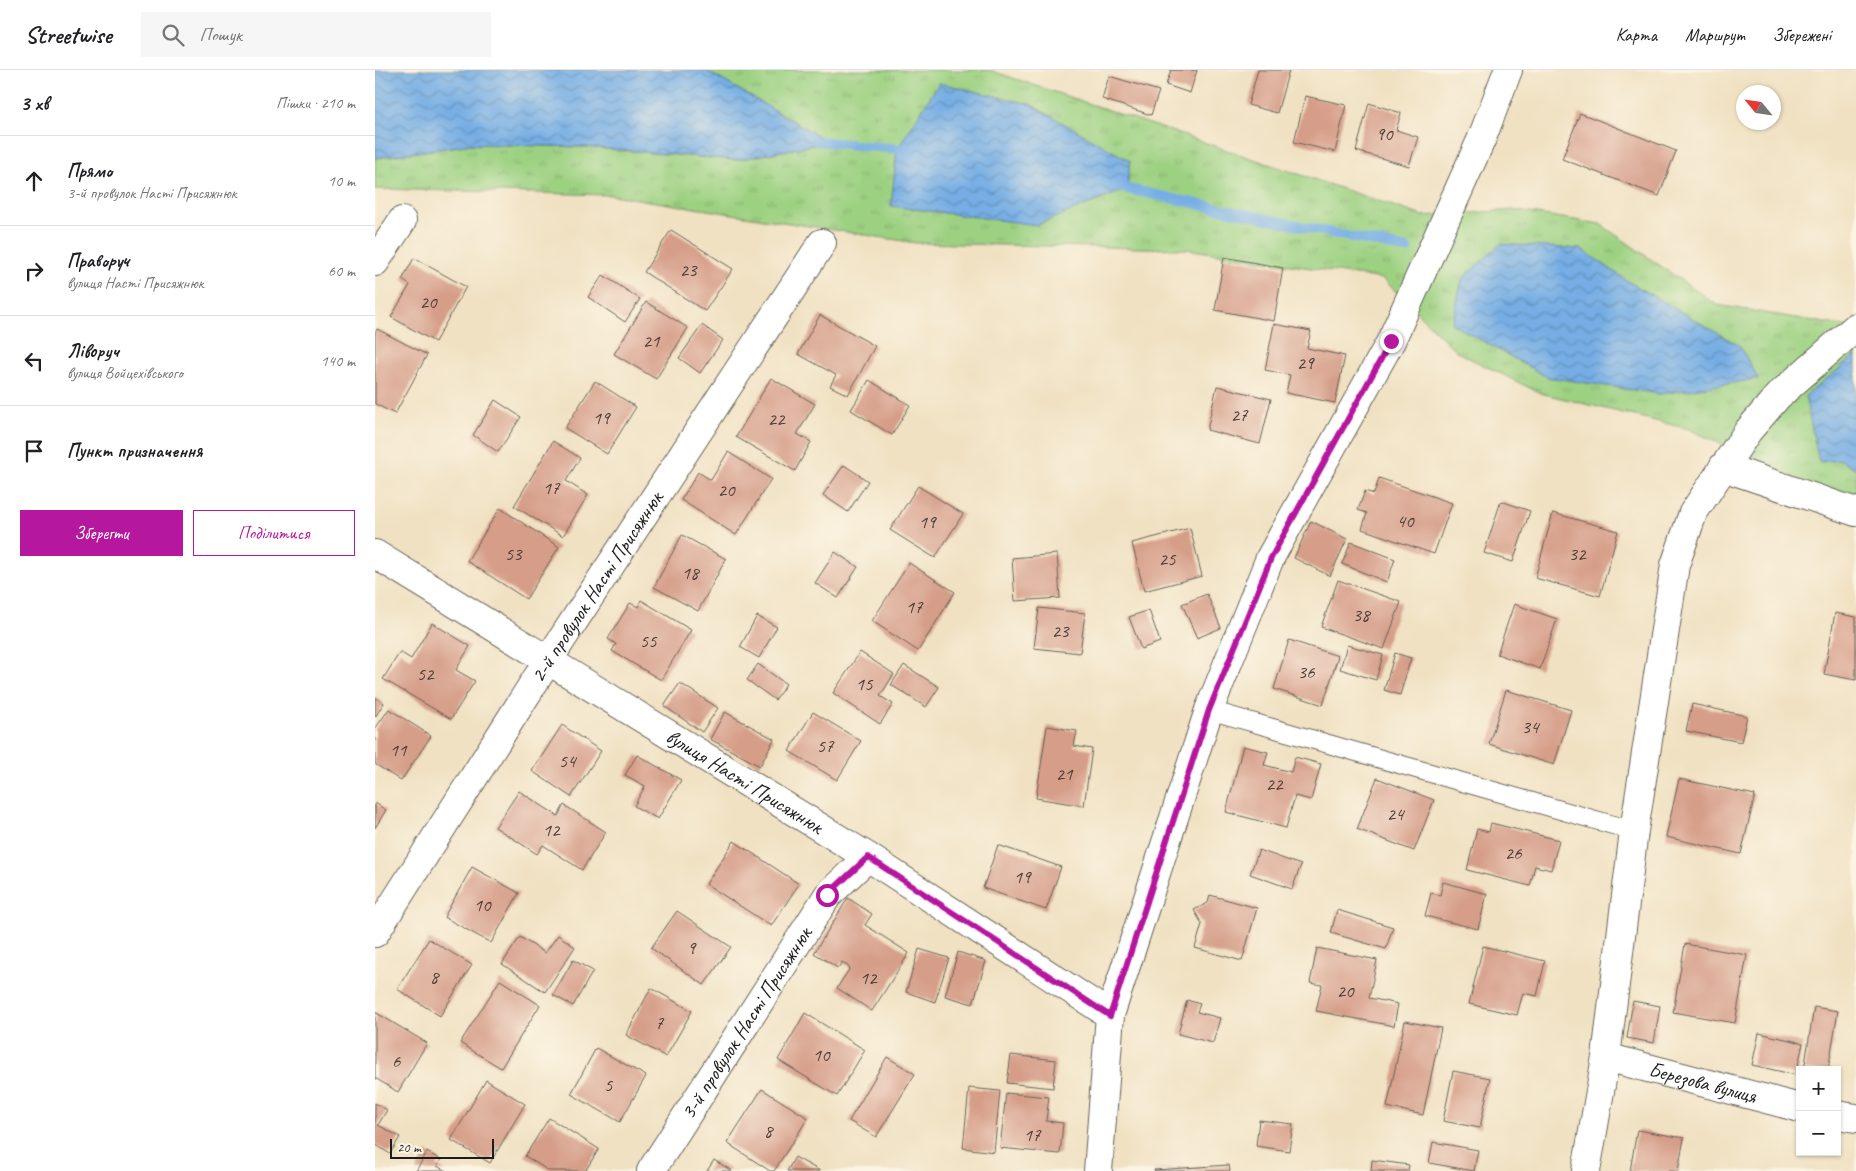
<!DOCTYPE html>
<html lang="uk">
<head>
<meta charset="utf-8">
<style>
  :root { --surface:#fff; --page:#f6f6f6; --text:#202124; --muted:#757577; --line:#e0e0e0; --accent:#b5179e }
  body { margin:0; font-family:Caveat,sans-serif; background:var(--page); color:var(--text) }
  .controls { position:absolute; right:15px; bottom:15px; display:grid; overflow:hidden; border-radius:0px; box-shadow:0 1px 4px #0004 }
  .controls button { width:45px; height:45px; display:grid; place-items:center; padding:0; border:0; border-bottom:1px solid var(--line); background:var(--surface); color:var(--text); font:25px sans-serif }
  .compass { position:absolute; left:1361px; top:15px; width:45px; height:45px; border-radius:50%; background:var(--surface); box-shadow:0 1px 4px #0004; rotate:299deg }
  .scale { position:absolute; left:15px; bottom:12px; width:104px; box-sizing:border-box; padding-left:5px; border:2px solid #1c1c1c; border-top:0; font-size:14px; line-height:18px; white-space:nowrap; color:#1c1c1c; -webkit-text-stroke:4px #fcf5e5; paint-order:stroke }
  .stop { position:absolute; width:15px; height:15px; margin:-11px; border:4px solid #b5179e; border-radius:50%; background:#fff }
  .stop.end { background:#b5179e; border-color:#fff; box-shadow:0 1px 5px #0008 }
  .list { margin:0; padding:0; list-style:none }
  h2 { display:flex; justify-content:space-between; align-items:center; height:65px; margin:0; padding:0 20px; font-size:21px }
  h2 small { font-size:16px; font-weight:400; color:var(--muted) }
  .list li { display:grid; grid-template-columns:32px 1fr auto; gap:15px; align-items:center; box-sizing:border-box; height:90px; padding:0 20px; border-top:1px solid var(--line) }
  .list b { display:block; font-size:19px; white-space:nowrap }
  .list p { margin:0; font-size:16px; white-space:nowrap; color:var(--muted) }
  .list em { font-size:16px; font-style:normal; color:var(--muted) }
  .actions { display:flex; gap:10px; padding:15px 20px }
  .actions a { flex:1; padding:11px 0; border:1px solid var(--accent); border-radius:0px; text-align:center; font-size:18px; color:var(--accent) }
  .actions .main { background:var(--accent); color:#fff }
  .icon { flex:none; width:28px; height:28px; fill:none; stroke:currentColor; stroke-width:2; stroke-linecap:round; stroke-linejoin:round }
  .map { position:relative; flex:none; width:1481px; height:1101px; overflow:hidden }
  header { display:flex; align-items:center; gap:30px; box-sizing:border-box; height:70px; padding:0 25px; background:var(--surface); border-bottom:1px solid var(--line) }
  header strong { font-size:24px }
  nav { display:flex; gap:28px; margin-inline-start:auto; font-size:18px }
  .search { width:350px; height:45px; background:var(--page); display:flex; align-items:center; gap:12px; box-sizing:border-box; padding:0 18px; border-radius:0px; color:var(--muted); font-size:19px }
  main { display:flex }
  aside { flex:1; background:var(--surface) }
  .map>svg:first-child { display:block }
  .grass { fill:url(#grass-tufts); stroke:#5c764f; fill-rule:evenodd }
  .water { fill:url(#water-waves); stroke:#486480 }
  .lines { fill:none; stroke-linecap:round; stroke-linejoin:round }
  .stream { stroke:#74ade4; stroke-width:10 }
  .building { fill:#d69e89 }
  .service-casing { stroke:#666156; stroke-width:20 }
  .minor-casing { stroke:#666156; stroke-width:30 }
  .service { stroke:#fff; stroke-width:18 }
  .minor { stroke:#fff; stroke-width:28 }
  .route { stroke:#b5179e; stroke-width:6 }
  .labels { text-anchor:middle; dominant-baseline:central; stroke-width:4.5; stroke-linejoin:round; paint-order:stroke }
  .number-label { font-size:19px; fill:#4a3c37 }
  .street-label { font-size:21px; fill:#1c1c1c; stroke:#fcf5e5 }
</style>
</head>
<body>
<header>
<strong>Streetwise</strong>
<div class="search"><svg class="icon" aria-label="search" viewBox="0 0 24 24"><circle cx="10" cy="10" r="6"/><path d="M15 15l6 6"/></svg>Пошук</div>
<nav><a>Карта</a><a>Маршрут</a><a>Збережені</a></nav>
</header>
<main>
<aside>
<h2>3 хв<small>Пішки · 210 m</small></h2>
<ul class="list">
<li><svg class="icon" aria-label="ahead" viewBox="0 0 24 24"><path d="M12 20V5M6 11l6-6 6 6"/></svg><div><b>Прямо</b><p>3-й провулок Насті Присяжнюк</p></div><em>10 m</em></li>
<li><svg class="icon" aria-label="right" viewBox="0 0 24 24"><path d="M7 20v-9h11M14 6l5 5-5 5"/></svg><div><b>Праворуч</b><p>вулиця Насті Присяжнюк</p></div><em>60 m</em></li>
<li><svg class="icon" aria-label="left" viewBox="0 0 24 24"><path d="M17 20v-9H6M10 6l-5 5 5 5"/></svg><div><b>Ліворуч</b><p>вулиця Войцехівського</p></div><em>140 m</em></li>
<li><svg class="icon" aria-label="arrive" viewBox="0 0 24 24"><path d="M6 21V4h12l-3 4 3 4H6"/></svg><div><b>Пункт призначення</b></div></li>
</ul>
<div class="actions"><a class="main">Зберегти</a><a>Поділитися</a></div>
</aside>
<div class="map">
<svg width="1481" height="1101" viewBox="0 0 1481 1101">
  <defs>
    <pattern id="grass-tufts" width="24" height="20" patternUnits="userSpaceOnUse" patternTransform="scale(1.25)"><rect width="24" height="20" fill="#9dd182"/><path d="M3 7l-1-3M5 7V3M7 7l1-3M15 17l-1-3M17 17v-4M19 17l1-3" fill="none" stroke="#87b370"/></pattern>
    <pattern id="water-waves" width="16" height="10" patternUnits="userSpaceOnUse" patternTransform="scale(1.25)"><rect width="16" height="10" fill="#74ade4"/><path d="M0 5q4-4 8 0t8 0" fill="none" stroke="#5e8cb8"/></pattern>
  </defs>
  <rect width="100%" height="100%" fill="#fcf5e5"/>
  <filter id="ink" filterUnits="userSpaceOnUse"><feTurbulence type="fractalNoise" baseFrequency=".02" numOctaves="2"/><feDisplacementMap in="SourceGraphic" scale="10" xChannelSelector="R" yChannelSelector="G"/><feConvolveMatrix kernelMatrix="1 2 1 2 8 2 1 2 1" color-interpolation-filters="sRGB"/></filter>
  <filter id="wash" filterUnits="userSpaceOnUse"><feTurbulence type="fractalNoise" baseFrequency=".0096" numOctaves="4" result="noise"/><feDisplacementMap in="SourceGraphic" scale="20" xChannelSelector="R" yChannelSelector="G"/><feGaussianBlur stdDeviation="1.12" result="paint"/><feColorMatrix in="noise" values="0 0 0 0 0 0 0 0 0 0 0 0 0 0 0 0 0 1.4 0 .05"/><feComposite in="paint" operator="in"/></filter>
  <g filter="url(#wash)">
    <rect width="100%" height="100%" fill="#f0e1c2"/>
    <path class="grass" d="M330,0H614L1048,146L1137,140L1225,154L1342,235L1481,258V285L1430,327L1467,390L1481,399V434L1459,428L1314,359L1165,323L1082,282L1008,209L811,179L541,173L237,125L0,119V88L97,74L209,77L361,90L453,72ZM1206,179L1254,212L1077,254Z"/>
    <g class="water">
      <path d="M0,0H330L454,72L361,90L209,77L97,74L0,88Z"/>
      <path d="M564,13L655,34L755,91L752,119L662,155L516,136L522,79Z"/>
      <path d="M1125,174L1206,179L1254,212L1365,276L1383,309L1285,324L1172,307L1077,254L1087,209Z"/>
      <path d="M1481,285V399L1467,390L1444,392L1430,326Z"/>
    </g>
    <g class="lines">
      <g class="stream">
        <path d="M441,71L534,80"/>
        <path d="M739,116L1032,179"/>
      </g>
    </g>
    <g id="blocks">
      <g class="building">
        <path d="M796,0H822L815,23L791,15Z"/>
        <path d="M883,0H914L902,43L873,35Z"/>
        <path d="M734,6L784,21L776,45L727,29Z"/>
        <path d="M930,26L971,35L960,82L919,72Z"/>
        <path d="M994,33L1026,43L1021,60L1043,67L1034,96L981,81Z"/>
        <path d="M1205,43L1301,81L1284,126L1187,89Z"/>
        <path d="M296,160L358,199L330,241L269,202Z"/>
        <path d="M849,187L908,198L899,251L840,240Z"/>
        <path d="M39,188L91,217L60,272L16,247L35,215L27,210Z"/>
        <path d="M228,205L265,229L250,252L213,227Z"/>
        <path d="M271,232L313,258L281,309L239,284Z"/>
        <path d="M445,245L500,276L473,325L455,316L461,305L423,284Z"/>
        <path d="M899,254L936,261L932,278L970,286L960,333L911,323L915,305L890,300Z"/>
        <path d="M327,255L348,270L325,303L304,288Z"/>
        <path d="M2,259L52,285L20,344L0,334V263Z"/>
        <path d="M396,308L440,334L422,364L436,372L420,401L361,367Z"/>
        <path d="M494,310L535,335L517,365L476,340Z"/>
        <path d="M220,311L261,337L232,384L190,358Z"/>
        <path d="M842,316L896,329L885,374L832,360Z"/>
        <path d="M120,330L146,347L123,382L98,365Z"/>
        <path d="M178,371L205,388L191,411L213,425L188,466L139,436Z"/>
        <path d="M353,382L396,409L361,465L306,430L323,402L336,410Z"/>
        <path d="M469,395L493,411L473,442L448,425Z"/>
        <path d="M1004,408L1077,433L1059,484L987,459L992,443L983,440L990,421L999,424Z"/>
        <path d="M543,416L588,444L560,488L515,460Z"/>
        <path d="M1126,431L1155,441L1138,492L1109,483Z"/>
        <path d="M125,438L184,477L151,529L92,491Z"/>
        <path d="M1178,443L1243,461L1225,526L1160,508Z"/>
        <path d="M936,451L972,469L955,506L919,488Z"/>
        <path d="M815,458L827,506L769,521L757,473Z"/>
        <path d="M307,465L351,489L323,541L279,517Z"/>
        <path d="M976,472L1020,489L1012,512L967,494Z"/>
        <path d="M460,482L483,497L463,528L440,513Z"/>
        <path d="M682,484L685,528L640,531L637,488Z"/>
        <path d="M534,493L580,522L543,581L497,551Z"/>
        <path d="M963,510L1026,532L1009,579L946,557Z"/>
        <path d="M832,524L846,558L822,568L807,534Z"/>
        <path d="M266,530L316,560L286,610L237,581L241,574L233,569L255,533L263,537Z"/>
        <path d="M1139,534L1182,549L1165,599L1122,584Z"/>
        <path d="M664,538L710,543L705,583L659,578Z"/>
        <path d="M774,540L785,572L766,579L754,547Z"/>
        <path d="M1460,543L1481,547V610L1449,604Z"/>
        <path d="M382,546L402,557L384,588L365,577Z"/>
        <path d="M57,553L95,576L81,600L100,611L76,649L8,609L25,582L36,589Z"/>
        <path d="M914,570L963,586L948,635L899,619Z"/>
        <path d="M972,575L1008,585L1001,610L965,599Z"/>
        <path d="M485,582L519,604L505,626L518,634L505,654L458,623Z"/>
        <path d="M1020,583L1036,588L1025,625L1009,620Z"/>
        <path d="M383,594L411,614L400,630L372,610Z"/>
        <path d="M529,595L564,617L551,637L516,615Z"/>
        <path d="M305,613L343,638L327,662L289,636Z"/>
        <path d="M1131,620L1196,640L1179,695L1114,674Z"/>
        <path d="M0,627L9,633L0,647Z"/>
        <path d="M1317,634L1372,646L1366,672L1311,661Z"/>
        <path d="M14,639L56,666L26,711L0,694V659Z"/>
        <path d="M350,642L399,669L385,696L335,669Z"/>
        <path d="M438,642L486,671L462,710L414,681Z"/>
        <path d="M187,655L226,681L196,727L157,701Z"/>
        <path d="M672,656L702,661L699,676L717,679L709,736L661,728Z"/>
        <path d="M868,676L893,682L889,695L916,702L920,687L946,694L936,730L920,726L911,758L851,742Z"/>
        <path d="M262,685L306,710L283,749L259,736L270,716L250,705Z"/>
        <path d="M1002,708L1059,730L1039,781L982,759Z"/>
        <path d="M1304,709L1380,725L1366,784L1291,767Z"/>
        <path d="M144,721L183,746L189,735L231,762L207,800L168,775L162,784L120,757Z"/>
        <path d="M0,733L11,740L0,758Z"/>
        <path d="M1116,753L1184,770L1176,800L1160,796L1155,816L1092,800L1102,759L1114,762Z"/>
        <path d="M359,771L424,814L396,856L331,814Z"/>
        <path d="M623,775L686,797L671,840L608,818Z"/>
        <path d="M884,780L926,795L917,819L875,804Z"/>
        <path d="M97,797L144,823L116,873L69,847Z"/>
        <path d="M1068,812L1112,824L1103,859L1050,846L1056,823L1065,825Z"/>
        <path d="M835,825L882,838L867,891L820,878L827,854L819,840L833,833Z"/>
        <path d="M473,828L497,844L490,855L534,883L497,941L462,918L475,898L467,892L463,898L439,883Z"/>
        <path d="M962,840L1018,857L1011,879L956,863Z"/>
        <path d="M302,841L356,877L329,915L276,878Z"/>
        <path d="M183,865L200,877L170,922L127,894L145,867L170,883Z"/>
        <path d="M54,869L97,895L65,946L22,919Z"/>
        <path d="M1310,874L1372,885L1360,953L1298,942Z"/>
        <path d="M1108,876L1170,891L1162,926L1148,923L1142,945L1094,934Z"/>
        <path d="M942,878L1002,890L994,928L1023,934L1019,956L941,941L947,915L935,913Z"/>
        <path d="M544,879L574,888L560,932L531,922Z"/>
        <path d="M583,882L611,891L598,934L570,926Z"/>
        <path d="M198,890L218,901L198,936L178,925Z"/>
        <path d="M125,910L165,935L126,998L85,973Z"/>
        <path d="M276,918L317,941L291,987L251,965Z"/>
        <path d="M812,930L825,934L822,942L845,948L838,973L803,964Z"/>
        <path d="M1258,931L1285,936L1279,973L1252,968Z"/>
        <path d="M1439,937L1463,941L1453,1000H1429Z"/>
        <path d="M0,942L52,973L23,1022L0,1008Z"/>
        <path d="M430,943L490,980L462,1026L403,990Z"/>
        <path d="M1030,951L1066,958L1048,1045L1012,1037Z"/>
        <path d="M1384,963L1428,973L1421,1005L1377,995Z"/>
        <path d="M221,978L271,1006L245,1052L196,1024Z"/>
        <path d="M636,985L681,990L678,1018L632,1013Z"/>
        <path d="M512,987L540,1004L501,1067L474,1051Z"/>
        <path d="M1078,1001L1115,1008L1105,1058L1068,1051Z"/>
        <path d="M111,1010L150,1034L115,1093L76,1070Z"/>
        <path d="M594,1018L625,1021L619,1082L588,1078Z"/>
        <path d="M387,1019L433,1048L399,1101H395L352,1073Z"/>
        <path d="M631,1023L674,1027L671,1051L688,1053L685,1084L625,1078Z"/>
        <path d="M0,1033L12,1040L3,1055L25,1067L15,1084L0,1074Z"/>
        <path d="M174,1048L224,1079L210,1101H174L150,1086Z"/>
        <path d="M884,1050L918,1054L914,1081L881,1076Z"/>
        <path d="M1262,1060L1309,1068L1303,1101H1255Z"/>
        <path d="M1058,1072L1103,1080L1099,1101L1054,1093Z"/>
        <path d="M52,1082L66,1090L62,1096L71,1101H41Z"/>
        <path d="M420,1087L445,1101H412Z"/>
        <path d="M339,1090L357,1101H332Z"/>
        <path d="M997,1090L1034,1095L1033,1101H996Z"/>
        <path d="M854,1095L855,1101H779V1100Z"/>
      </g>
    </g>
  </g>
  <g filter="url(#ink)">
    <use href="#blocks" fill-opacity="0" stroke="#666156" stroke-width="1"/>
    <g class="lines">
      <g class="service-casing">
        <path id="service" d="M834,640L1259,761"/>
      </g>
      <g class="minor-casing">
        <g id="minor">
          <path d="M0,192L27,151"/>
          <path d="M1348,397L1481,442"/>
          <path id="s1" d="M0,484L493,787L735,945"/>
          <path id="s2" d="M0,863L172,592L447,173"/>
          <path id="s3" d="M1231,987L1425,1038"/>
          <path d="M1462,1045L1481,1048"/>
          <path id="s4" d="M276,1101L453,825L493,787"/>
          <path d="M723,1101L735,945L834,640L895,488L1016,271L1107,68L1133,0"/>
          <path d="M1211,1101L1231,987L1259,761L1300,495L1318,443L1373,361L1403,326L1481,257"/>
        </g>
      </g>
      <use href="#service" class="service"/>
      <use href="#minor" class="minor"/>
    </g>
  </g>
  <g class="lines" filter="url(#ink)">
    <path class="route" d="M452,825L493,787L735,946L834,640L896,488L1016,271"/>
  </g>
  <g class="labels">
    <g class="number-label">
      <text x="1009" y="64">90</text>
      <text x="313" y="200">23</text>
      <text x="53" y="232">20</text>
      <text x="276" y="271">21</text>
      <text x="930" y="293">29</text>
      <text x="864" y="345">27</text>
      <text x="226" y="348">19</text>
      <text x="401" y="349">22</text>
      <text x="176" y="418">17</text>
      <text x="351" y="420">20</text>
      <text x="1030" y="451">40</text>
      <text x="552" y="452">19</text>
      <text x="138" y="484">53</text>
      <text x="1202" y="484">32</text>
      <text x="792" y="489">25</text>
      <text x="315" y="503">18</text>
      <text x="539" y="537">17</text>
      <text x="986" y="545">38</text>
      <text x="685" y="561">23</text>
      <text x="273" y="571">55</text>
      <text x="931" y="602">36</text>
      <text x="50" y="604">52</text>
      <text x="489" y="614">15</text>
      <text x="1155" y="657">34</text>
      <text x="450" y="676">57</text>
      <text x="23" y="680">11</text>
      <text x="192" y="691">54</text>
      <text x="689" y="704">21</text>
      <text x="899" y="714">22</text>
      <text x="1020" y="744">24</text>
      <text x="176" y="760">12</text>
      <text x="1138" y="783">26</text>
      <text x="647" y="807">19</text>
      <text x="107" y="835">10</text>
      <text x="316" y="878">9</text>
      <text x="59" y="907">8</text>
      <text x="493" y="908">12</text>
      <text x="970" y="921">20</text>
      <text x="284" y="953">7</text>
      <text x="446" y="985">10</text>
      <text x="21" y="991">6</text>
      <text x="233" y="1015">5</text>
      <text x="393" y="1061">8</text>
      <text x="657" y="1065">17</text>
    </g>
    <g class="street-label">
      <text stroke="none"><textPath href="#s2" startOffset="411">2-й провулок Насті Присяжнюк</textPath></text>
      <text stroke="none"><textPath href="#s1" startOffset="434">вулиця Насті Присяжнюк</textPath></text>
      <text stroke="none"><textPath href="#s4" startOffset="176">3-й провулок Насті Присяжнюк</textPath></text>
      <text stroke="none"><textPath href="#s3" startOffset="100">Березова вулиця</textPath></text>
    </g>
  </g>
</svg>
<div class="controls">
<button>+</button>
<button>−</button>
</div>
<svg class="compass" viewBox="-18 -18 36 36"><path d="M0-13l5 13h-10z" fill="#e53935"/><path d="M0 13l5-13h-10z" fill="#757577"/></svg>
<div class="scale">20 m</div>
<div class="stop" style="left:452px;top:825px"></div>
<div class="stop end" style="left:1016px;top:271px"></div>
</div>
</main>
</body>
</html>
